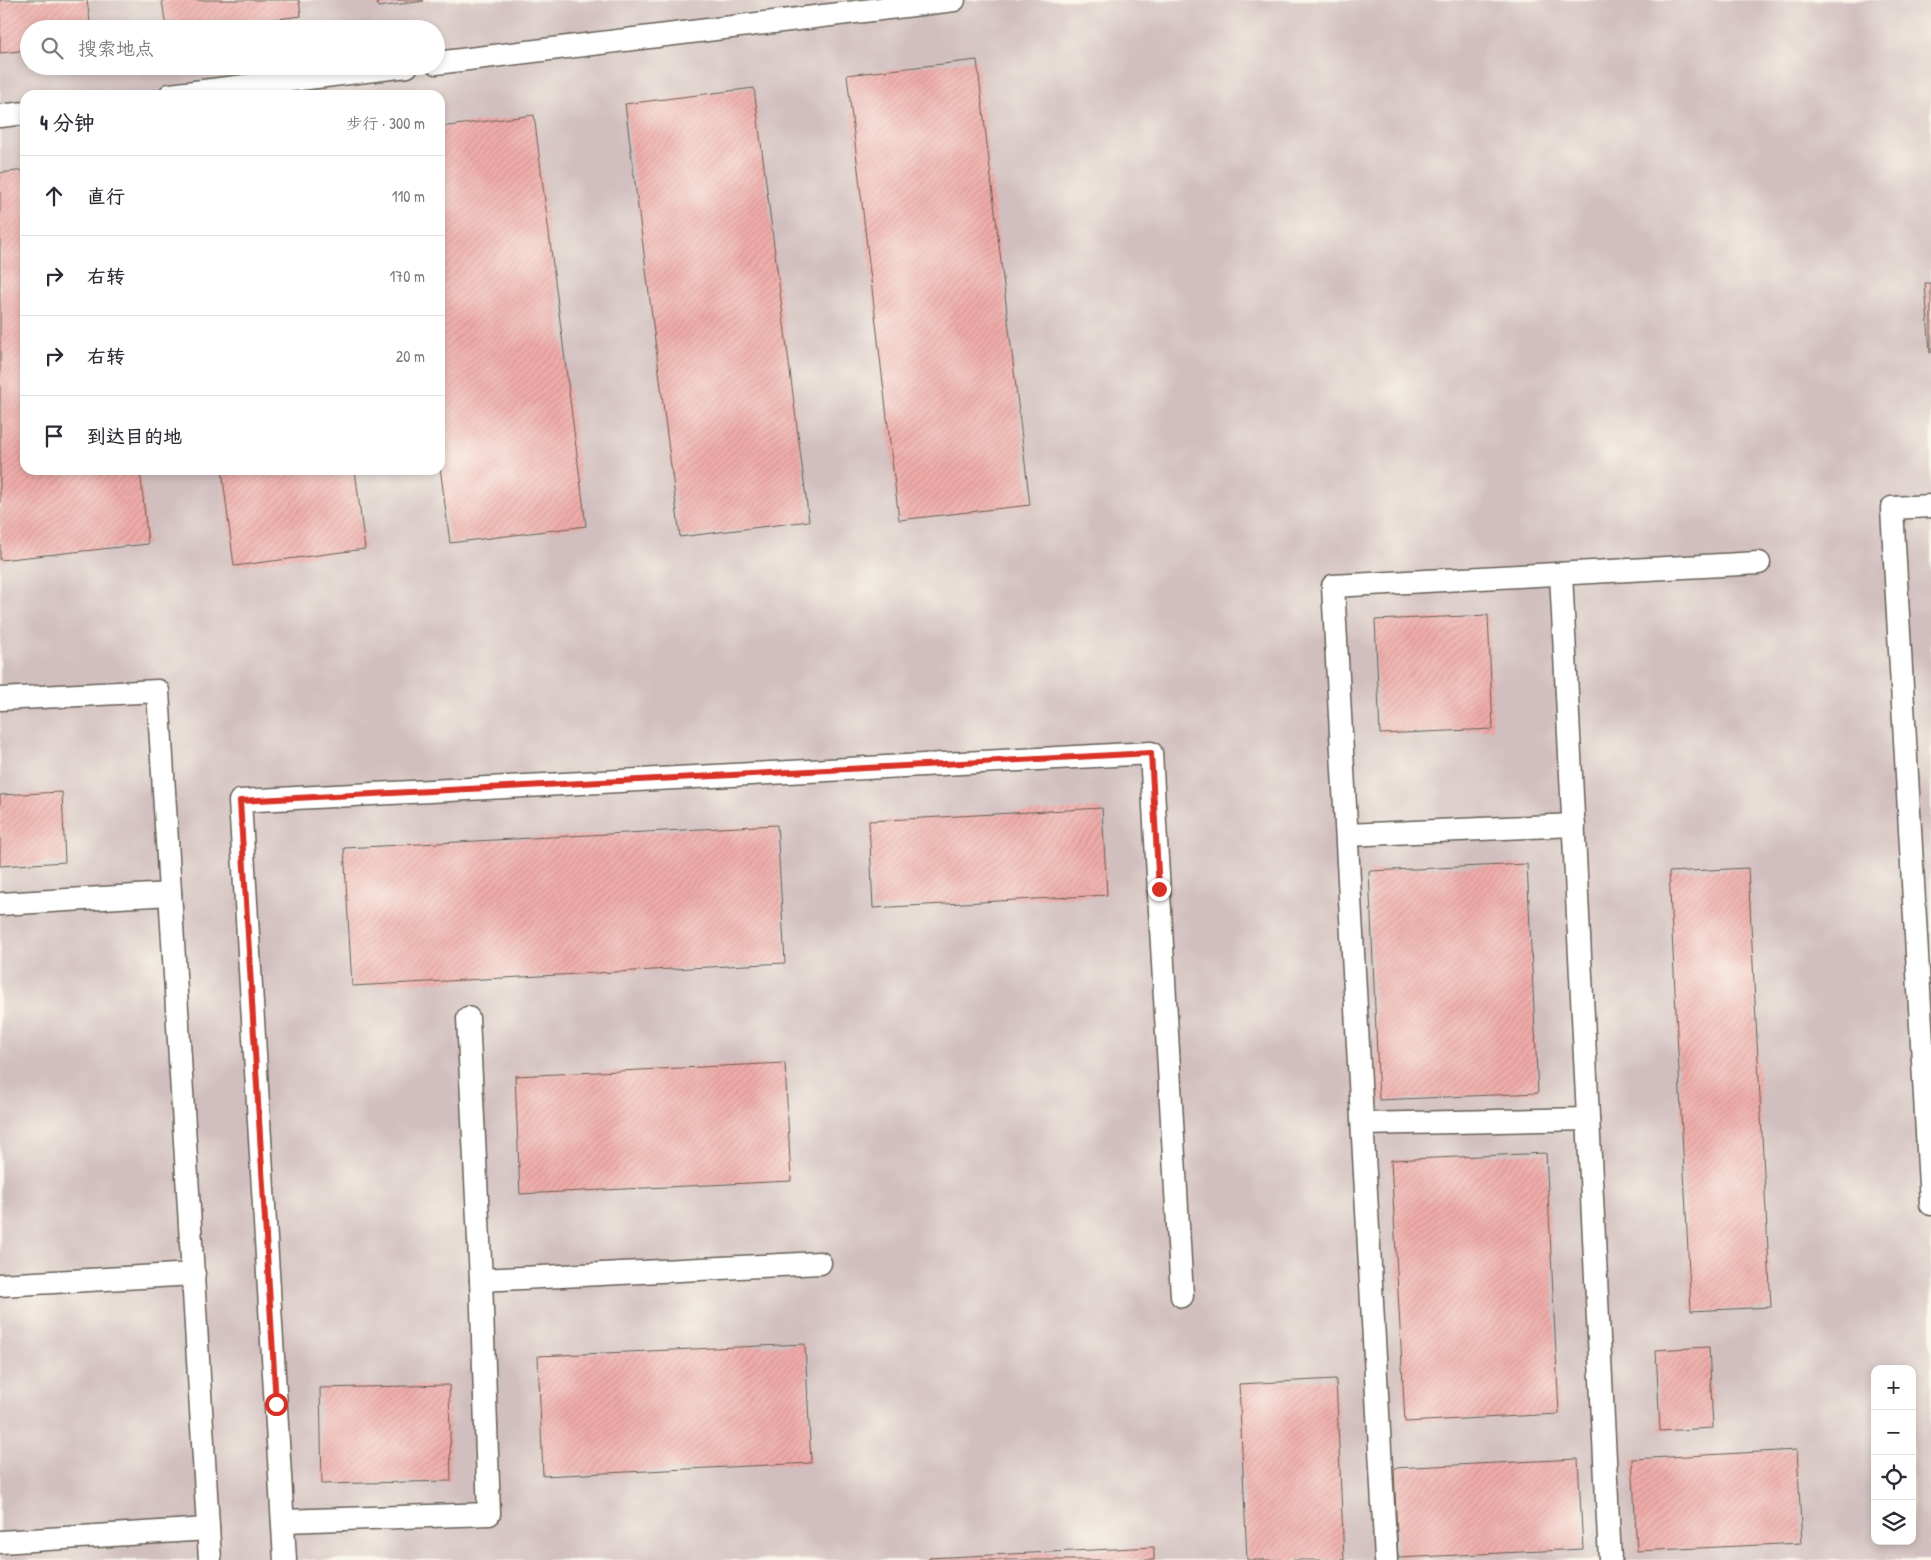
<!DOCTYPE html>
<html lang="zh">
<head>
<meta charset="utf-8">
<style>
  :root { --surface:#fff; --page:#f2f2f3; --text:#2b2b33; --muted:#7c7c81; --line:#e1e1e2 }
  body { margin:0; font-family:"Patrick Hand","LXGW WenKai TC",sans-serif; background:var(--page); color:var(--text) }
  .controls { position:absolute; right:15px; bottom:15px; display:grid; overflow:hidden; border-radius:10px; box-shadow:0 2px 8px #0003 }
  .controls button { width:45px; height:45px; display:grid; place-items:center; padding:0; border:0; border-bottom:1px solid var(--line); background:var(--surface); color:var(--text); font:25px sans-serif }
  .stop { position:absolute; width:15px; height:15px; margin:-11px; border:4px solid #d93025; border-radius:50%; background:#fff }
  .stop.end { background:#d93025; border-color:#fff; box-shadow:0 1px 5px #0008 }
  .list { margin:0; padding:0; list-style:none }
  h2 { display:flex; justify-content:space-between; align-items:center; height:65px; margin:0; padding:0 20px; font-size:21px }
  h2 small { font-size:16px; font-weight:400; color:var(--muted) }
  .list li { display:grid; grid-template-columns:32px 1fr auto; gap:15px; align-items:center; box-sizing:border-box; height:80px; padding:0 20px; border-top:1px solid var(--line) }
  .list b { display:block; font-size:19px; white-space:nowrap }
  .list em { font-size:16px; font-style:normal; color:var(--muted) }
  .icon { flex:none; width:28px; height:28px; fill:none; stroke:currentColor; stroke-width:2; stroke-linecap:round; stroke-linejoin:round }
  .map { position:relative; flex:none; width:1931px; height:1560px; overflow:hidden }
  .search { position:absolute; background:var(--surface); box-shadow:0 2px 8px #0003; left:20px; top:20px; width:425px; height:55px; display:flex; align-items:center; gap:12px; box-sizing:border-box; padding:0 18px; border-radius:28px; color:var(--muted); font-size:19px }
  .panel { position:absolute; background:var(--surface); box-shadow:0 2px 8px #0003; left:20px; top:90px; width:425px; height:385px; border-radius:15px }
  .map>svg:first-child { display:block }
  .industrial { fill:#d1bfbf; fill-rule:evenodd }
  .building { fill:url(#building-hatch) }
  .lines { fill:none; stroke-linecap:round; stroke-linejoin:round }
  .lane-casing { stroke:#676156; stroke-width:25 }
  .lane { stroke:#fff; stroke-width:22 }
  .route { stroke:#d93025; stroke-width:6 }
</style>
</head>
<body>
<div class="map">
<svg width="1931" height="1560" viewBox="0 0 1931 1560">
  <defs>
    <pattern id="building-hatch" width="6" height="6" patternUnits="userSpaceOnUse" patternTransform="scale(1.25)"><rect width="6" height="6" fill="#efaba9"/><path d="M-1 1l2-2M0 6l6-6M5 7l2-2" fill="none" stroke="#cc9391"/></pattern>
  </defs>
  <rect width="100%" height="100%" fill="#fbf7ec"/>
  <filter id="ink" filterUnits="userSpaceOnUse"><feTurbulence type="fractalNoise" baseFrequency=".02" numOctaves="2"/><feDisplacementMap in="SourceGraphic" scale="10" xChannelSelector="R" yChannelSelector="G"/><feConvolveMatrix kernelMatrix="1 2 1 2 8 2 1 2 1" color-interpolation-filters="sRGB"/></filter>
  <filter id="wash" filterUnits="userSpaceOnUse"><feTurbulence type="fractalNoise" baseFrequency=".0096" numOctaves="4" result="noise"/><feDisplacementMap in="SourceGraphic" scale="20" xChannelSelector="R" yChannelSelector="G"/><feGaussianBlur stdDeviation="1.12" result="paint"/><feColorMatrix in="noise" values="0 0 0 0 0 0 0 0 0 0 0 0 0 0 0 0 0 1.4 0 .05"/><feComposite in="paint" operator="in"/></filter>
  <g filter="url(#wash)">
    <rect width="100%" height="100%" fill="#f3e0c3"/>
    <path class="industrial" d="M0,0H1931V1560H0ZM29,29H436V66H29ZM25,95H440V470H25ZM1875,1369H1912V1541H1875Z"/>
    <g id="blocks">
      <g class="building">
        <path d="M0,0H87L91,29H29V50L0,53Z"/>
        <path d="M162,0H299L301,16L201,29H166Z"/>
        <path d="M377,0H423L424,1L378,7Z"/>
        <path d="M977,60L1030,505L899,520L847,75Z"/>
        <path d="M754,88L809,521L680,537L625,104Z"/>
        <path d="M534,115L586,526L450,543L440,467V127Z"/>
        <path d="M25,170V470H140L148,544L0,560V173Z"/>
        <path d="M1925,283H1931V353H1930Z"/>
        <path d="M222,470H355L365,549L234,566Z"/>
        <path d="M1488,615L1493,729L1380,734L1375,620Z"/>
        <path d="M62,792L65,862L0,866V795Z"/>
        <path d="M1102,808L1107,895L873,908L869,821Z"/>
        <path d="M777,825L785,963L352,986L344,848Z"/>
        <path d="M1527,864L1538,1093L1379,1100L1369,871Z"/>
        <path d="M1748,868L1771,1307L1691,1311L1669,872Z"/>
        <path d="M785,1063L791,1181L520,1194L515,1076Z"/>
        <path d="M1546,1153L1559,1414L1405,1422L1391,1160Z"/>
        <path d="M805,1344L811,1463L543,1476L538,1356Z"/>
        <path d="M1709,1347L1713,1428L1660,1431L1656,1350Z"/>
        <path d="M1336,1379L1344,1560H1247L1239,1384Z"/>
        <path d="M449,1385L451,1481L322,1484L320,1388Z"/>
        <path d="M1797,1450L1802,1543L1637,1551L1632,1459Z"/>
        <path d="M1578,1459L1583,1549L1398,1558L1394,1468Z"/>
        <path d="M1154,1547V1560H929V1558Z"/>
      </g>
    </g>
  </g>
  <g filter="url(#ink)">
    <use href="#blocks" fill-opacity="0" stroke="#676156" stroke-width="1"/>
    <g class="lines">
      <g class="lane-casing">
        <g id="lane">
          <path d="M436,63L954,0"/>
          <path d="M170,95L407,66"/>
          <path d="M0,116L25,113"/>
          <path d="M1931,506L1892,508L1931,1204"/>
          <path d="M1561,574L1610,1560"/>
          <path d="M0,699L158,691L210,1560"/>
          <path d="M1347,835L1574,825"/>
          <path d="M0,904L170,894"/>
          <path d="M1363,1124L1588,1119"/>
          <path d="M481,1280L820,1263"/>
          <path d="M0,1285L194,1274"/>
          <path d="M283,1521L489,1514L481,1280L468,1018"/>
          <path d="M0,1542L208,1529"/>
          <path d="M285,1560L240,801L1151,753L1182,1296"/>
          <path d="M1386,1560L1333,586L1759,563"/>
        </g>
      </g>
      <use href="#lane" class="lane"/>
    </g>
  </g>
  <g class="lines" filter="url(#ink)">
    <path class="route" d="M276,1404L240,801L1151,753L1159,889"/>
  </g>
</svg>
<div class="controls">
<button>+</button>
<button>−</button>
<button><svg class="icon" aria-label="locate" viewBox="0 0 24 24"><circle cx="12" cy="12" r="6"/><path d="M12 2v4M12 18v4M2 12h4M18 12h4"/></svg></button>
<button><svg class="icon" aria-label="layers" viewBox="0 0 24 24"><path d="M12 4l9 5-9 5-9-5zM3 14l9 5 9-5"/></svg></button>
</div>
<div class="stop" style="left:276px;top:1404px"></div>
<div class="stop end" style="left:1159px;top:889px"></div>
<div class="search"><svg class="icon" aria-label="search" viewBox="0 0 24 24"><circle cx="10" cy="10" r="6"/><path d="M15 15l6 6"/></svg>搜索地点</div>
<section class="panel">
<h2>4 分钟<small>步行 · 300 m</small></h2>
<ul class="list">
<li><svg class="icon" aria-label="ahead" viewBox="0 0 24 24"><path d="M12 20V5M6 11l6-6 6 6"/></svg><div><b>直行</b></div><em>110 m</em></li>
<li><svg class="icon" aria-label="right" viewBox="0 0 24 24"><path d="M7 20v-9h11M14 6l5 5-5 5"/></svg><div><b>右转</b></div><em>170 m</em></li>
<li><svg class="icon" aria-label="right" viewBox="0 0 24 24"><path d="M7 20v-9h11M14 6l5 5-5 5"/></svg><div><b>右转</b></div><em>20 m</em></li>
<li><svg class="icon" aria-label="arrive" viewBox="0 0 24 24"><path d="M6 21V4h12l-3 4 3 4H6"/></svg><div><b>到达目的地</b></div></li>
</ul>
</section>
</div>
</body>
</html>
